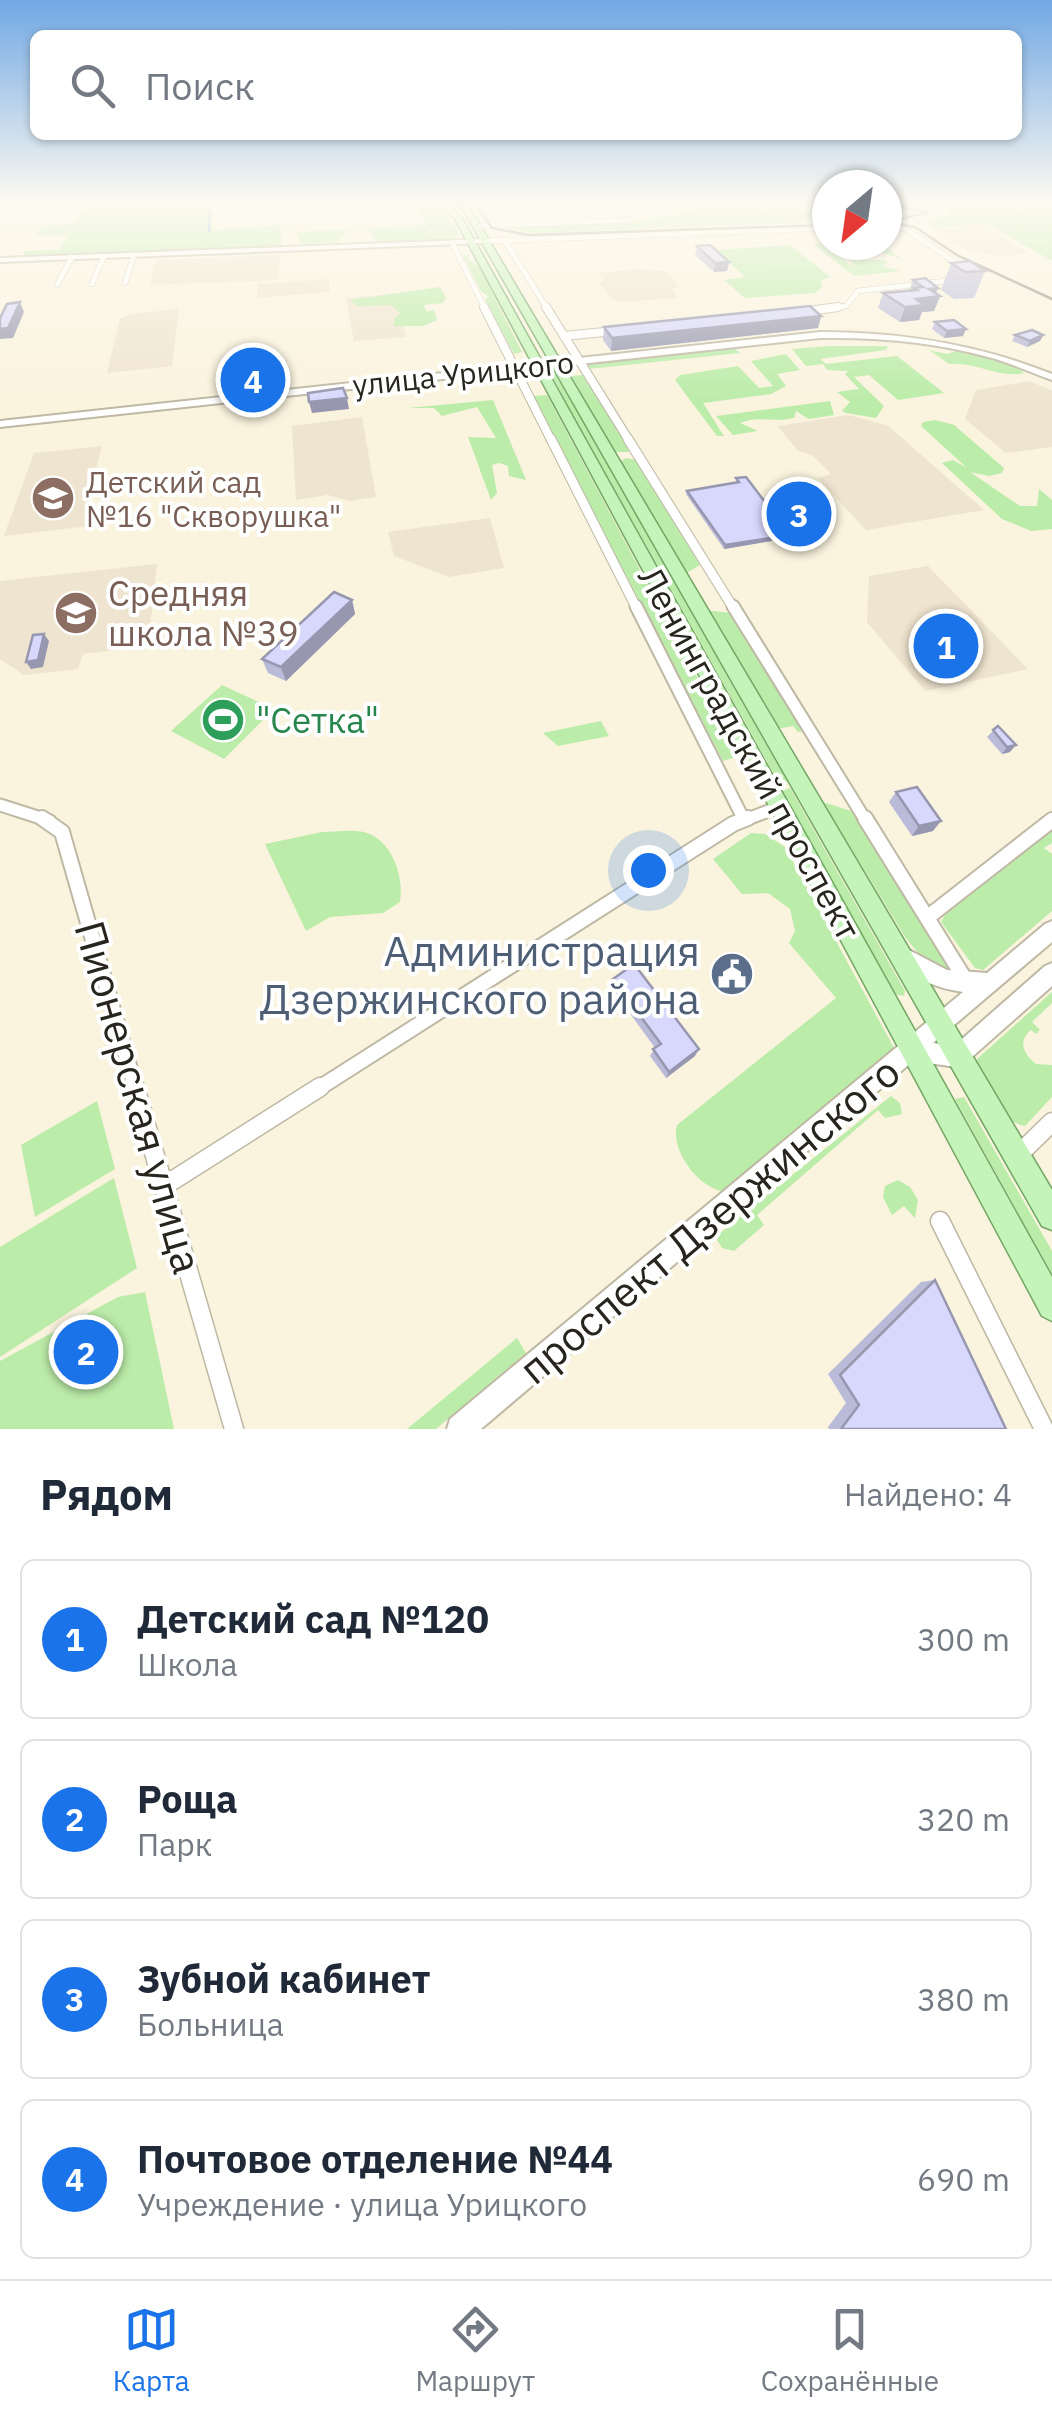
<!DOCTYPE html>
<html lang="ru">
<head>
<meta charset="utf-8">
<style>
  :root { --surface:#fff; --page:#f6f6f7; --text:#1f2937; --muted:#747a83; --line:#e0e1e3; --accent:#1a73e8 }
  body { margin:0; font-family:"IBM Plex Sans",sans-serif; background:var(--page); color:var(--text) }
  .compass { position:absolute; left:812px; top:170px; width:90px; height:90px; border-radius:50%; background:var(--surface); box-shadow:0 2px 8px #0004; rotate:209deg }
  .you { position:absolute; left:648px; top:870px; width:35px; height:35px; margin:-25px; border:8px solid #fff; border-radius:50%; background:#1a73e8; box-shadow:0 0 0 15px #1a73e833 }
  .badge { display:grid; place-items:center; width:65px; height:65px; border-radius:50%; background:var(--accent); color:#fff; font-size:32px; font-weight:700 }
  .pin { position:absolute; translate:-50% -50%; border:5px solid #fff; box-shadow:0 2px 10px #0006 }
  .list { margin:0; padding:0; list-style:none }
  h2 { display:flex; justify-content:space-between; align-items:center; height:130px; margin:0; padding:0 40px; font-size:42px }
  h2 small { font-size:32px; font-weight:400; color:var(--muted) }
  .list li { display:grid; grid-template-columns:65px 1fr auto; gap:30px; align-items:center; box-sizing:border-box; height:160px; margin:0 20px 20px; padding:0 20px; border:2px solid var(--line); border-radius:15px }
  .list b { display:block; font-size:38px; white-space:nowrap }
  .list p { margin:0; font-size:32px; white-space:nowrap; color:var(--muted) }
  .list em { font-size:32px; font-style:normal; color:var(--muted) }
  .icon { flex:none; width:55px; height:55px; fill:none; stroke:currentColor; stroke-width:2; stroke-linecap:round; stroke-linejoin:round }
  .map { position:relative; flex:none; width:1052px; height:1429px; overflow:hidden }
  .search { position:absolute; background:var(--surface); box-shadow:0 2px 8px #0004; left:30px; right:30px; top:30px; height:110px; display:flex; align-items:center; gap:25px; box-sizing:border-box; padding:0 35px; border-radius:15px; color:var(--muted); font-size:38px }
  .sheet { height:850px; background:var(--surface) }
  nav { display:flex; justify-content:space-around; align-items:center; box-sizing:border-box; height:140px; border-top:2px solid var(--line); background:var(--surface); font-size:28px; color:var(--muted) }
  nav a { display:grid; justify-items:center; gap:5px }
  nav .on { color:var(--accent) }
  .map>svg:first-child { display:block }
  .education { fill:#efe4cf }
  .green { fill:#bbeca9 }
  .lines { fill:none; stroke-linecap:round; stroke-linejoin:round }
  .stream { stroke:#6095df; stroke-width:2.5 }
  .street-far5-casing { stroke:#beb8a4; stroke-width:6 }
  .street-far4-casing { stroke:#beb8a4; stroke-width:10 }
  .street-far3-casing { stroke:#beb8a4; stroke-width:11 }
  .street-far2-casing { stroke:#beb8a4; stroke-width:15 }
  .street-far1-casing { stroke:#beb8a4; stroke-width:18 }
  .street-casing { stroke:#beb8a4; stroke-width:21 }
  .secondary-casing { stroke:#beb8a4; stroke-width:4 }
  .primary-casing { stroke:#73a665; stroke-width:3 }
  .street-far5 { stroke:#fff; stroke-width:5 }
  .street-far4 { stroke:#fff; stroke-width:8 }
  .street-far3 { stroke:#fff; stroke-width:9 }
  .street-far2 { stroke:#fff; stroke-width:11 }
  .street-far1 { stroke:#fff; stroke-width:14 }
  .street { stroke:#fff; stroke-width:18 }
  .secondary { fill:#fff; fill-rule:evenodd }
  .primary { fill:#c4f4b9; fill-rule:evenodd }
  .tram { stroke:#918c7e; stroke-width:2.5 }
  .wall { fill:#babad9 }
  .shaded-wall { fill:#9797b0 }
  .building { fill:#d8d8fc; stroke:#9797b0; stroke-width:2.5 }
  .labels { text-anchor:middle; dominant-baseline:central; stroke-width:8; stroke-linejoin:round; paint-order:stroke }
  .far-street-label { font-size:30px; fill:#28251e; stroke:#fff }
  .far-education-label { font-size:30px; fill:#785e54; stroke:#fff; text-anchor:start }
  .education-label { font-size:35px; fill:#785e54; stroke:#fff; text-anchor:start }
  .leisure-label { font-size:35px; fill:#27864d; stroke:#fff; text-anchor:start }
  .street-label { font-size:35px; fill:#28251e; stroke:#fff }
  .near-service-label { font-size:42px; fill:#4e5e75; stroke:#fff; text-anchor:end }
  .near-street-label { font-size:42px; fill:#28251e; stroke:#fff }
</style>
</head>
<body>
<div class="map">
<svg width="1052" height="1429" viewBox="0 0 1052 1429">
  <rect width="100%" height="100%" fill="#faf3de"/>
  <g class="education">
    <path d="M983,225L1027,252L1028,253L1002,256L968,250L933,229Z"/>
    <path d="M280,255L278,280L150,285L156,260Z"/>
    <path d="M636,269L665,271L680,287L672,288L678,298L622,302L612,299L599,282L605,280L599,273Z"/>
    <path d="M329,279L330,292L257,298L258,284Z"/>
    <path d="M394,294L406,337L354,341L346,298Z"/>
    <path d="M179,309L172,366L107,373L120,319L131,314Z"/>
    <path d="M1030,381L1052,391V447L1006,453L965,419L976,390Z"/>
    <path d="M848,415L887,425L984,510L866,530L818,478L831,474L812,455L798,451L778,426Z"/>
    <path d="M362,417L376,497L349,501L328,495L296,500L292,426Z"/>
    <path d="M102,446L85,510L102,509L97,525L4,536L34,453Z"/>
    <path d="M490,518L504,568L449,577L394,556L388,532Z"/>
    <path d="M157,564L148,646L83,654L78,669L24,675L0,659V581Z"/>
    <path d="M928,566L1028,669L925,691L867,622L869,576Z"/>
  </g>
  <g class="green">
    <path d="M89,204H210L212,230L280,225L282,246L22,257L25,251L59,250L69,235H35L44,226L71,224Z"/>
    <path d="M416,204H438L460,234L450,240L378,244L368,229L349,230L338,242L301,244L296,232L425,225L434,239Z"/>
    <path d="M685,204H789L799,211L827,212V221L534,233L496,226L628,222L695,212Z"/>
    <path d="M943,204H1052V261L988,224L934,227L926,222L948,216L949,209Z"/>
    <path d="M823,243L833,251L839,247L887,248L902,259L875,251L837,253L850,265H854L849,261L852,260H884L888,262L882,266L901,271L854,276L813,244Z"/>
    <path d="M790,245L830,277L820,281L823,286L815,293L745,298L724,280L745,277L716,250Z"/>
    <path d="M469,254L468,260L479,267L522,352L514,354L485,299L489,297L481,291L463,256Z"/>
    <path d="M440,287L446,298L443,303L424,305L426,311L434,310L437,320L423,326H394V319L400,313L391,305L358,306L349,300Z"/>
    <path d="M828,346H888L886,350L820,359L826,364L897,356L944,393L898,400L869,375L854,377L884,406L876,418L846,413L842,411L850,402L837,392L859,389L845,374L848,371L827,370L823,364L806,366L792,349Z"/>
    <path d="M733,347L740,353L589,369L586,364Z"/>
    <path d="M929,350L947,354L960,350L1018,368L1024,373C998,379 976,361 949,364Z"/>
    <path d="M786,354L800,370L777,374L786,386L771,394L703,403L724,436H717L675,380L680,375L738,366L759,388L773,386L751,361Z"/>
    <path d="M552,367L787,781L779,783L547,368Z"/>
    <path d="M584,375L630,450L628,452H615L570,376Z"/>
    <path d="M547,395L739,756L723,761L532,396Z"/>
    <path d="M493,400L526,480L509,476L508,466L499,463L492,465L497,493L491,500L468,437L496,438L477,407L442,416L434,408H408Z"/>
    <path d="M830,401L834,415L809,419L796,411L794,418C774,423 758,415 740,423L758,431L733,435L716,416Z"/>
    <path d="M935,420L954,425L1004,468L1002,473L989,476L970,472L1020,506H1037L1039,489L1052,500V529L1031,531L1002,519L942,463L953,460L967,468L921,426L923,422Z"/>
    <path d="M626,458L636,460L700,565L685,574L620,462Z"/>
    <path d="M706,610L730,613L804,731L798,732L793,726L777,729Z"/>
    <path d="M222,685L274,709L224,759L171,731Z"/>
    <path d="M601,721L609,736L558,746L543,733Z"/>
    <path d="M790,788L905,991L904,996L894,994L782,791Z"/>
    <path d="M823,802L851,811L950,970L920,955L905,937Z"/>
    <path d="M1052,830V843L1044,848L1052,854V911L983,970L975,968L941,922L945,915Z"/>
    <path d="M322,832C336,832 357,828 370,834C394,845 404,879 400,902L383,913L330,917L306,931L265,844Z"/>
    <path d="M751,833L765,834L785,847L894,1048L725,1192C698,1188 670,1150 677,1125L836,998L789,943L795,931L790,909L768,893L742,894L713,859Z"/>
    <path d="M1052,992V1003L1032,1022L1040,1030L1036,1034L1031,1030C1017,1042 1024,1054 1036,1064L1052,1065V1097L1025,1126C999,1122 988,1089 977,1068V1059Z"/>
    <path d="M891,1096L900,1103L902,1114L885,1118L878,1110L757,1215L764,1225L734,1251L722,1248L717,1240L720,1233Z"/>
    <path d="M964,1097L1052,1251V1274L955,1099Z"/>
    <path d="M97,1101L115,1169L35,1217L21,1145Z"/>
    <path d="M114,1178L137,1268L0,1357V1247Z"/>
    <path d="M898,1180L910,1187L918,1200L915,1218L904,1206L892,1215L883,1197L885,1186Z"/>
    <path d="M145,1292L174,1429H0V1361L118,1297Z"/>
    <path d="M517,1338L526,1353L436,1429H407Z"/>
  </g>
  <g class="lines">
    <path class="stream" d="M209,231L210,210"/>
    <g class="street-far5-casing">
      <g id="street-far5">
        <path d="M887,225L906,229L968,271"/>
        <path d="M477,226L631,220L641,214L632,204"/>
        <path d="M486,241L827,228"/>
        <path d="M505,241L548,310"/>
        <path d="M452,243L486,310"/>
        <path d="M125,283L134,255"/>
        <path d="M92,284L104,256"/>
        <path d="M57,285L72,257"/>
        <path d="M819,310L846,306L858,291L955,280"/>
      </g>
    </g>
    <g class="street-far4-casing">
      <g id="street-far4">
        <path d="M484,307L552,442"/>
        <path d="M546,307L630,442"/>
        <path d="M802,312L838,307"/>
        <path d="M564,336L614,331"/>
      </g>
    </g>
    <g class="street-far3-casing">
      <g id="street-far3">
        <path d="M551,439L637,609"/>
        <path d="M628,439L734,609"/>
      </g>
    </g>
    <g class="street-far2-casing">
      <g id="street-far2">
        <path d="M636,606L743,818"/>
        <path d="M733,606L866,821"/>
        <path d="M0,805L50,821"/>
        <path d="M742,821L779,807"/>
      </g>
    </g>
    <g class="street-far1-casing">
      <g id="street-far1">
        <path d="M42,818L62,832L136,1090"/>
        <path d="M865,818L968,984"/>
        <path d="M928,917L1052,820"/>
        <path d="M316,1090L733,824L748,818"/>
      </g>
    </g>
    <g class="street-casing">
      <g id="street">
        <path d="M135,1087L234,1429"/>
        <path d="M1017,1156L1052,1122"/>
        <path d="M164,1186L320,1087"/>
        <path d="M940,1221L1044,1429"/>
      </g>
    </g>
    <g class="secondary-casing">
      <g id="secondary">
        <path d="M489,239L486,243L0,262V258Z"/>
        <path d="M820,332C901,332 977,344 1052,374V380C1032,373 1013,364 992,358C936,342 878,337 820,338L0,427V421Z"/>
        <path d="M1052,921V942L933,1043L954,1046L1045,966L1052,963V986L964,1064L957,1067L913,1061L481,1429H447L450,1419L963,992C941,989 909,979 897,958L900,951L907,949L947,970L987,973L1045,924Z"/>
      </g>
    </g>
    <g class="primary-casing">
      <g id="primary">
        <path d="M438,204H447L462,218L1052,1277V1321L1042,1316L455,219Z"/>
        <path d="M455,204H464L471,210L1052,1190V1230L1042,1226L464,211Z"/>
      </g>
    </g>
    <use href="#street-far5" class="street-far5"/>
    <use href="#street-far4" class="street-far4"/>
    <use href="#street-far3" class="street-far3"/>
    <use href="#street-far2" class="street-far2"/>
    <use href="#street-far1" class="street-far1"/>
    <use href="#street" class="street"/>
    <use href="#secondary" class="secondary"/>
    <use href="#primary" class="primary"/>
    <g class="tram">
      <path d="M475,204L492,228L528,235L827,225"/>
      <path d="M887,219L901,207L929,212L897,220"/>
      <path d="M887,222L915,227L957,255L1052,299"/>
    </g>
  </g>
  <g class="wall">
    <path d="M697,246L729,262L727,271L714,272L695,255Z"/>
    <path d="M951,263L985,271L974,298L954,299L941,290Z"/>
    <path d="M913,280L940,296L934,311L922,312L919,320L900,322L878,308L883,293L909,291Z"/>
    <path d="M821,316L818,328L611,351L603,340L604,327Z"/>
    <path d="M935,322L963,336L944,338L932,329Z"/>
    <path d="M1015,335H1043L1040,341L1027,347L1012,341Z"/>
    <path d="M736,478L789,538L724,549L686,494L687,491L736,483Z"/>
    <path d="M352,600L355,614L286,681L268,673L262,659Z"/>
    <path d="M998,726L1010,752L1002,754L987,737Z"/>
    <path d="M896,792L933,831L912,836L889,802Z"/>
    <path d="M613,979L695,1056L666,1078L650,1056L655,1048L611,987Z"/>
    <path d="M935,1280L1006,1429H829L828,1427L846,1403L828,1374L921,1282Z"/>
  </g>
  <g class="shaded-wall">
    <path d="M729,262L727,271L714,272L715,263Z"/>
    <path d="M938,288L934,297L940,296L934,311L922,312L919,320L900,322L905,307L929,289Z"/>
    <path d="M20,302L24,312L13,338L0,339V329Z"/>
    <path d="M821,316L818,328L611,351L612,338Z"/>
    <path d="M966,329L963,336L944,338L947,331Z"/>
    <path d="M1043,335L1040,341L1027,347L1030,341Z"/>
    <path d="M347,398L349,409L312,413L309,402Z"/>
    <path d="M790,535L789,538L724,549L725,545Z"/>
    <path d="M352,600L355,614L286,681L281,667Z"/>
    <path d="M44,634L49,641L43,667L31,669L26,662Z"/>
    <path d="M1016,745L1010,752L1002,754L1007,747Z"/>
    <path d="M941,821L933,831L912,836L919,826Z"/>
    <path d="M699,1049L695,1056L666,1078L669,1072Z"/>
  </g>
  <g class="building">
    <path d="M710,245L729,262L715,263L697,246Z"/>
    <path d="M970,261L985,271L965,272L951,263Z"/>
    <path d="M925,278L938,288L929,289L940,296L916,299L924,305L905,307L883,293L917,290L914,288L923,287L913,280Z"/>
    <path d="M20,302L8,328L0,329V318L7,304Z"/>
    <path d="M810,306L821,316L612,338L604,327Z"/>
    <path d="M954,320L966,329L947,331L935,322Z"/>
    <path d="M1032,330L1043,335L1030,341L1015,335Z"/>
    <path d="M343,388L347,398L309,402L308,393Z"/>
    <path d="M746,477L790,535L725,545L687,491L739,482L736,478Z"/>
    <path d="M334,592L352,600L281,667L262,659Z"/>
    <path d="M44,634L38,660L26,662L33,635Z"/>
    <path d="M998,726L1016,745L1007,747L993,730Z"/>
    <path d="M917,787L941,821L919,826L896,792Z"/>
    <path d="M634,964L699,1049L669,1072L653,1049L661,1044L613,979Z"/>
    <path d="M935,1280L1006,1429H841L859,1405L840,1375Z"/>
  </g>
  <linearGradient id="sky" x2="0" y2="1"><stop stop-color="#71a8e4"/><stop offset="0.5" stop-color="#fdfaf0"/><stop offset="1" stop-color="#fdfaf0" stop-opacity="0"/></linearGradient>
  <rect width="1052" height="404" fill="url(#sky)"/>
  <defs>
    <g id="school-disc" transform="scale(2.25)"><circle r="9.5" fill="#8d6e63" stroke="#fff"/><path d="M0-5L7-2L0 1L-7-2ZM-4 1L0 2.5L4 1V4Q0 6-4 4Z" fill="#fff"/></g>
    <g id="stadium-disc" transform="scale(2.25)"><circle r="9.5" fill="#2e9e5b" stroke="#fff"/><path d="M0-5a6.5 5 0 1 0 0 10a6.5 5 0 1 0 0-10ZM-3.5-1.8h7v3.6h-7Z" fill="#fff"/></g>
    <g id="civic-disc" transform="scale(2.25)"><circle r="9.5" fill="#5c6f8a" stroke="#fff"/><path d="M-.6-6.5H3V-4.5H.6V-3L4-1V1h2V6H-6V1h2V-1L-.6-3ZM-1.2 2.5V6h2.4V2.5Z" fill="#fff"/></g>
  </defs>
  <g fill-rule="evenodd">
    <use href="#school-disc" x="53" y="498"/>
    <use href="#school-disc" x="76" y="613"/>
    <use href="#stadium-disc" x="223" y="720"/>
    <use href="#civic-disc" x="732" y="974"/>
  </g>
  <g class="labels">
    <g class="far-street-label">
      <text transform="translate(463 373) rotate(-6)">улица Урицкого</text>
    </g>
    <g class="far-education-label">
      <text x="86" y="481">Детский сад<tspan x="86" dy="34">№16 "Скворушка"</tspan></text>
    </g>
    <g class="education-label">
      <text x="108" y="593">Средняя<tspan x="108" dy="40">школа №39</tspan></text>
    </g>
    <g class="leisure-label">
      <text x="256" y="720">"Сетка"</text>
    </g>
    <g class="street-label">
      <text transform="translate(750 753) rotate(61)">Ленинградский проспект</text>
    </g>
    <g class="near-service-label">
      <text x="700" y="950">Администрация<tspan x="700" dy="48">Дзержинского района</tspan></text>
    </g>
    <g class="near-street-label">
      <text transform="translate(139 1097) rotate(74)">Пионерская улица</text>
      <text transform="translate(709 1220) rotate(-40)">проспект Дзержинского</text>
    </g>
  </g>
</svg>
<svg class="compass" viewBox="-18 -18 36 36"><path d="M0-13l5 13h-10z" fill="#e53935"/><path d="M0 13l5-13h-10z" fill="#747a83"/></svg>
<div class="you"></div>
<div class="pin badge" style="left:946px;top:646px">1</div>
<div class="pin badge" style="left:86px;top:1352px">2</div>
<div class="pin badge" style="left:799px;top:514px">3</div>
<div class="pin badge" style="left:253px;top:380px">4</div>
<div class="search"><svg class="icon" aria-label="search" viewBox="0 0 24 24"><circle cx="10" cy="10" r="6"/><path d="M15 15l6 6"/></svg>Поиск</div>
</div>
<section class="sheet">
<h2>Рядом<small>Найдено: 4</small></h2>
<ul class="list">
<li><span class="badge">1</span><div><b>Детский сад №120</b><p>Школа</p></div><em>300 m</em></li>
<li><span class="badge">2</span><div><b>Роща</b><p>Парк</p></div><em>320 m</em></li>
<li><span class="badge">3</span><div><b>Зубной кабинет</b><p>Больница</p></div><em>380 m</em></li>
<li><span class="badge">4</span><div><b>Почтовое отделение №44</b><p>Учреждение · улица Урицкого</p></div><em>690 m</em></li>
</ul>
</section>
<nav>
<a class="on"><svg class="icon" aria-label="map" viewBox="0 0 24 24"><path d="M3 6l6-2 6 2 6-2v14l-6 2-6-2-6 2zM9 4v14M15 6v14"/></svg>Карта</a>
<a><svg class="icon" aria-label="directions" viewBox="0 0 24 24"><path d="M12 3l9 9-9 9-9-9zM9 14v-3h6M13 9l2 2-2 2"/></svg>Маршрут</a>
<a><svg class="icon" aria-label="saved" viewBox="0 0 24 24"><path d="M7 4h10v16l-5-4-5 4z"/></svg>Сохранённые</a>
</nav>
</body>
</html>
